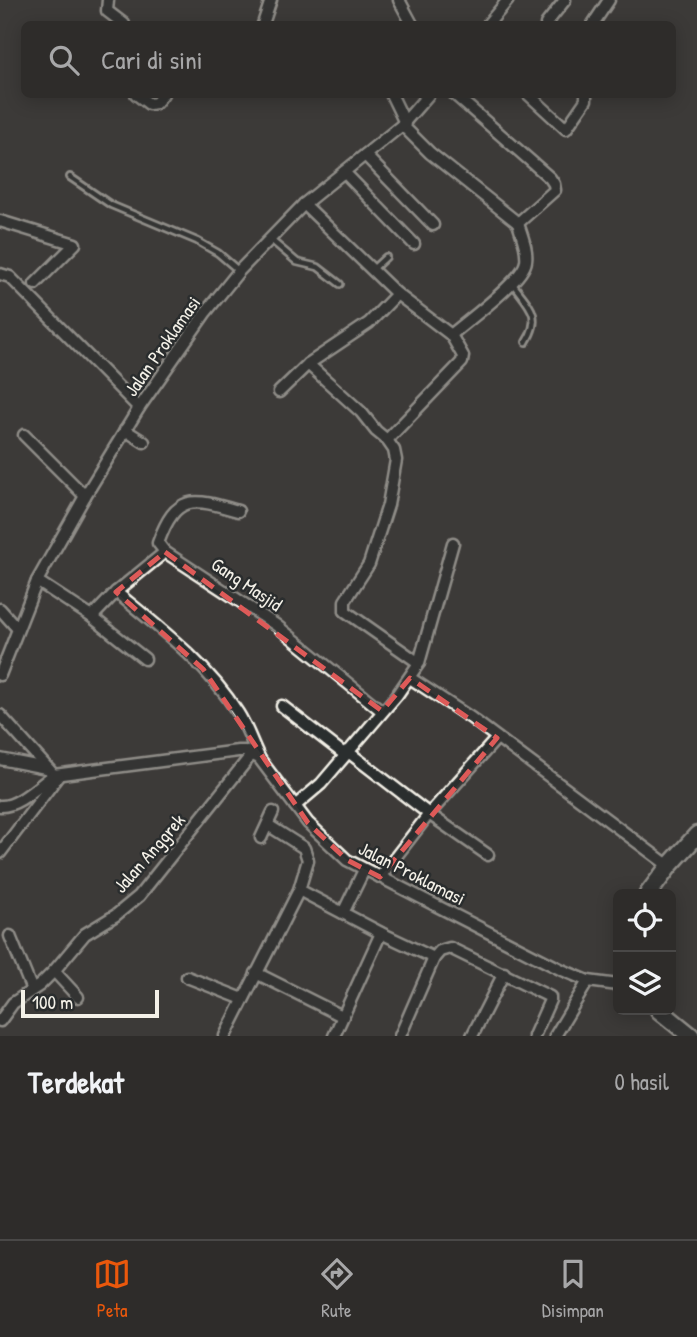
<!DOCTYPE html>
<html lang="id">
<head>
<meta charset="utf-8">
<style>
  :root { --surface:#2e2c2a; --page:#363432; --text:#f1f3f6; --muted:#a7a7a8; --line:#494847; --accent:#ea580c }
  body { margin:0; font-family:"Patrick Hand",sans-serif; background:var(--page); color:var(--text) }
  .controls { position:absolute; right:21px; bottom:21px; display:grid; overflow:hidden; border-radius:10px; box-shadow:0 4px 18px #0003 }
  .controls button { width:63px; height:63px; display:grid; place-items:center; padding:0; border:0; border-bottom:2px solid var(--line); background:var(--surface); color:var(--text); font:35px sans-serif }
  .scale { position:absolute; left:21px; bottom:18px; width:138px; box-sizing:border-box; padding-left:7px; border:4px solid #f4f1e8; border-top:0; font-size:19px; line-height:24px; white-space:nowrap; color:#f4f1e8; -webkit-text-stroke:5px #2a2d2e; paint-order:stroke }
  .list { margin:0; padding:0; list-style:none }
  h2 { display:flex; justify-content:space-between; align-items:center; height:91px; margin:0; padding:0 28px; font-size:30px }
  h2 small { font-size:23px; font-weight:400; color:var(--muted) }
  .icon { flex:none; width:38px; height:38px; fill:none; stroke:currentColor; stroke-width:2; stroke-linecap:round; stroke-linejoin:round }
  .map { position:relative; flex:none; width:697px; height:1036px; overflow:hidden }
  .search { position:absolute; background:var(--surface); box-shadow:0 4px 18px #0003; left:21px; right:21px; top:21px; height:77px; display:flex; align-items:center; gap:18px; box-sizing:border-box; padding:0 24px; border-radius:10px; color:var(--muted); font-size:26px }
  .sheet { height:203px; background:var(--surface) }
  nav { display:flex; justify-content:space-around; align-items:center; box-sizing:border-box; height:98px; border-top:2px solid var(--line); background:var(--surface); font-size:19px; color:var(--muted) }
  nav a { display:grid; justify-items:center; gap:4px }
  nav .on { color:var(--accent) }
  .map>svg:first-child { display:block }
  .lines { fill:none; stroke-linecap:round; stroke-linejoin:round }
  .service-casing { stroke:#f4f1e8; stroke-width:10 }
  .minor-casing { stroke:#f4f1e8; stroke-width:15 }
  .trunk-casing { stroke:#f4f1e8; stroke-width:21 }
  .service { stroke:#2a2d2e; stroke-width:4.5 }
  .minor { stroke:#2a2d2e; stroke-width:10 }
  .trunk { stroke:#2a2d2e; stroke-width:16 }
  .marked { fill:none; stroke:#de5a58; stroke-width:5; stroke-dasharray:14 9; stroke-linejoin:round }
  .labels { text-anchor:middle; dominant-baseline:central; stroke-width:5; stroke-linejoin:round; paint-order:stroke }
  .street-label { font-size:19px; fill:#f4f1e8; stroke:#2a2d2e }
</style>
</head>
<body>
<div class="map">
<svg width="697" height="1036" viewBox="0 0 697 1036">
  <rect width="100%" height="100%" fill="#3d3a38"/>
  <filter id="ink" filterUnits="userSpaceOnUse"><feTurbulence type="fractalNoise" baseFrequency=".0143" numOctaves="2"/><feDisplacementMap in="SourceGraphic" scale="14" xChannelSelector="R" yChannelSelector="G"/><feConvolveMatrix kernelMatrix="1 2 1 2 8 2 1 2 1" color-interpolation-filters="sRGB"/></filter>
  <g filter="url(#ink)">
    <g class="lines">
      <g class="service-casing">
        <g id="service">
          <path d="M70,177L111,205L197,241L218,253L239,271"/>
          <path d="M271,240L297,262L318,267L340,284"/>
          <path d="M373,269L386,257"/>
          <path d="M513,284C529,306 543,315 526,342"/>
        </g>
      </g>
      <g class="minor-casing">
        <g id="minor">
          <path d="M108,0L107,11L124,24"/>
          <path d="M399,0L412,24"/>
          <path d="M263,24L271,0"/>
          <path d="M488,24L508,0"/>
          <path d="M546,24L565,0"/>
          <path d="M593,24L609,0"/>
          <path d="M136,94L149,104L156,103L163,94"/>
          <path d="M391,94L405,123"/>
          <path d="M528,94L566,129L586,100V94"/>
          <path d="M402,125L430,153L518,223"/>
          <path d="M365,155L433,225"/>
          <path d="M344,172L414,244"/>
          <path d="M304,204L397,294L451,335C467,321 524,280 526,261C528,249 521,234 518,223L555,190L554,184L550,178L454,94"/>
          <path d="M0,221L75,244L35,284"/>
          <path d="M0,274L10,277L139,408"/>
          <path d="M308,364L361,412L376,431L387,440L394,450L396,460L388,505L369,564L345,601V611L419,663"/>
          <path d="M279,392L308,364L369,323L397,294"/>
          <path d="M125,430L144,442"/>
          <path d="M24,435L85,496"/>
          <path d="M387,440L462,362L463,356L451,335"/>
          <path d="M165,552L158,543C176,493 193,498 238,511"/>
          <path d="M37,581L92,617L145,659"/>
          <path d="M116,592C161,629 207,664 238,713C247,727 252,743 259,757"/>
          <path d="M0,609L17,628"/>
          <path d="M92,617L116,592L165,552L276,625L382,711"/>
          <path d="M0,675L37,581L85,496L139,408L206,312L239,271L304,204L402,125L429,94"/>
          <path d="M410,678L471,718L669,866"/>
          <path d="M282,706L344,754"/>
          <path d="M0,715L54,775L238,751H245L259,758L308,823L347,860L562,970L588,981L618,985"/>
          <path d="M347,751L429,814L488,855"/>
          <path d="M0,759L46,768"/>
          <path d="M0,806C18,807 39,785 54,775"/>
          <path d="M295,806L321,784L397,695L419,663L453,543"/>
          <path d="M261,838L273,812"/>
          <path d="M0,853L59,775"/>
          <path d="M380,877L429,814L497,738"/>
          <path d="M299,890L381,933L434,958"/>
          <path d="M343,913L364,870"/>
          <path d="M10,936L32,990"/>
          <path d="M54,971L78,997"/>
          <path d="M256,973L342,1016"/>
          <path d="M187,977L243,999"/>
          <path d="M0,1021L13,1003L40,985L54,971L85,934L116,915L139,896L252,754"/>
          <path d="M225,1036L299,890L308,860L304,848L268,825"/>
          <path d="M334,1036L381,933"/>
          <path d="M400,1036L434,958L440,951L450,948L550,997V1000L534,1036"/>
          <path d="M472,1036L504,973"/>
          <path d="M555,1036L588,981"/>
        </g>
      </g>
      <g class="trunk-casing">
        <g id="trunk">
          <path d="M648,894L669,866L697,835"/>
          <path d="M659,1010L691,1036"/>
        </g>
      </g>
      <use href="#service" class="service"/>
      <use href="#minor" class="minor"/>
      <use href="#trunk" class="trunk"/>
    </g>
  </g>
  <path d="M0 0H697V1036H0ZM165,552L382,711L410,678L497,738L380,877L347,860L308,823L203,669L116,592Z" fill="#3d3a38" fill-opacity=".55" fill-rule="evenodd"/>
  <path class="marked" d="M165,552L382,711L410,678L497,738L380,877L347,860L308,823L203,669L116,592Z"/>
  <g class="labels">
    <g class="street-label">
      <text transform="translate(162 346) rotate(-55)">Jalan Proklamasi</text>
      <text transform="translate(247 584) rotate(34)">Gang Masjid</text>
      <text transform="translate(149 853) rotate(-49)">Jalan Anggrek</text>
      <text transform="translate(412 873) rotate(27)">Jalan Proklamasi</text>
    </g>
  </g>
</svg>
<div class="controls">
<button><svg class="icon" aria-label="locate" viewBox="0 0 24 24"><circle cx="12" cy="12" r="6"/><path d="M12 2v4M12 18v4M2 12h4M18 12h4"/></svg></button>
<button><svg class="icon" aria-label="layers" viewBox="0 0 24 24"><path d="M12 4l9 5-9 5-9-5zM3 14l9 5 9-5"/></svg></button>
</div>
<div class="scale">100 m</div>
<div class="search"><svg class="icon" aria-label="search" viewBox="0 0 24 24"><circle cx="10" cy="10" r="6"/><path d="M15 15l6 6"/></svg>Cari di sini</div>
</div>
<section class="sheet">
<h2>Terdekat<small>0 hasil</small></h2>
<ul class="list">
</ul>
</section>
<nav>
<a class="on"><svg class="icon" aria-label="map" viewBox="0 0 24 24"><path d="M3 6l6-2 6 2 6-2v14l-6 2-6-2-6 2zM9 4v14M15 6v14"/></svg>Peta</a>
<a><svg class="icon" aria-label="directions" viewBox="0 0 24 24"><path d="M12 3l9 9-9 9-9-9zM9 14v-3h6M13 9l2 2-2 2"/></svg>Rute</a>
<a><svg class="icon" aria-label="saved" viewBox="0 0 24 24"><path d="M7 4h10v16l-5-4-5 4z"/></svg>Disimpan</a>
</nav>
</body>
</html>
